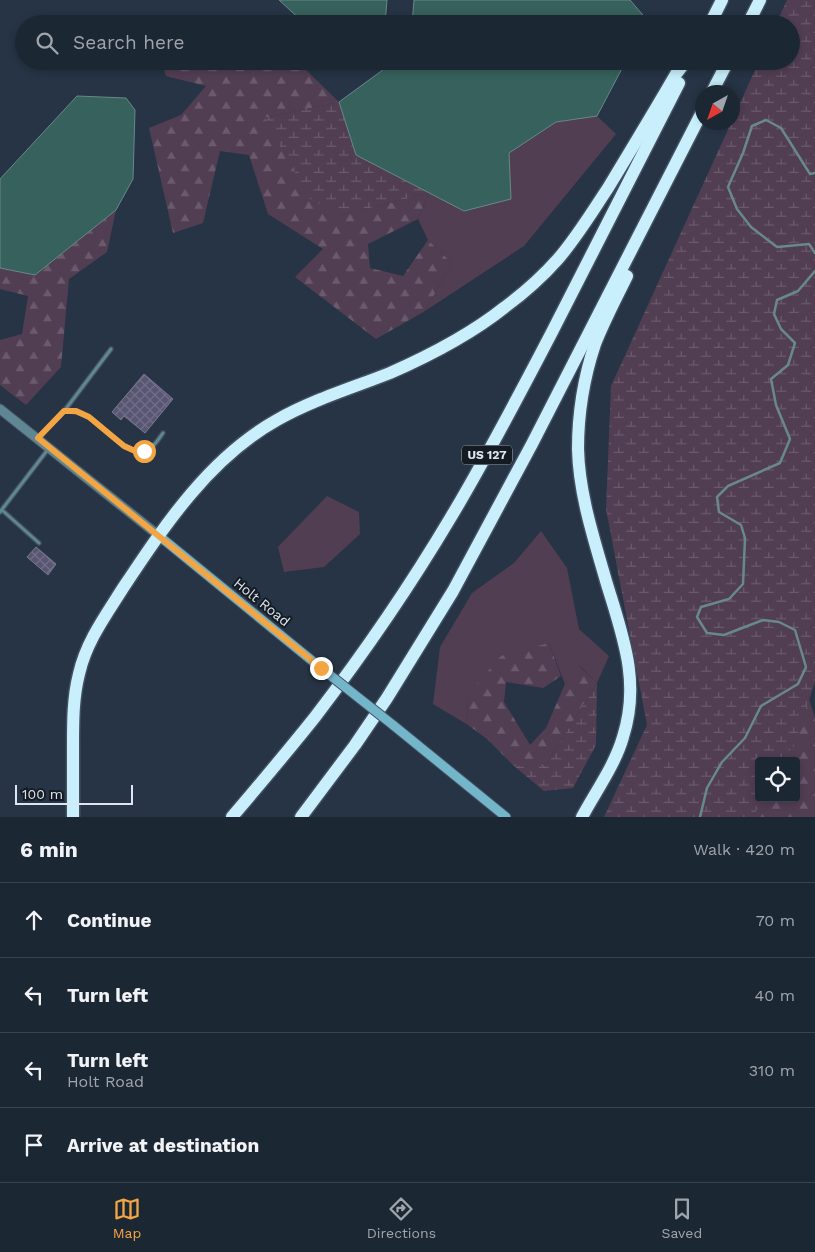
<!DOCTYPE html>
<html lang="en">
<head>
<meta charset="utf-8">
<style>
  :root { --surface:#1c2734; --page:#293340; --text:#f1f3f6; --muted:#a0a5ac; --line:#3a444f; --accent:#f3a443 }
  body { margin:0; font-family:"Work Sans",sans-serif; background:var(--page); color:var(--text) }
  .controls { position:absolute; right:15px; bottom:15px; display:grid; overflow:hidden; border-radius:5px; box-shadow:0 2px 8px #0003 }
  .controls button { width:45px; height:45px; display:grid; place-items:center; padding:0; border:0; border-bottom:1px solid var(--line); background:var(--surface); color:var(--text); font:25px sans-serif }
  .compass { position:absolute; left:695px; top:85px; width:45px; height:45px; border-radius:50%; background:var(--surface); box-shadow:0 2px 8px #0003; rotate:220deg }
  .scale { position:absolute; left:15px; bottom:12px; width:118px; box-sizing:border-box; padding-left:5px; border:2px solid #dce5f1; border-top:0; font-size:14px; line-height:18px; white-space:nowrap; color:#dce5f1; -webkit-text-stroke:4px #151b23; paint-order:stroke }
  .stop { position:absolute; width:15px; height:15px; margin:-11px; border:4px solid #f3a443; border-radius:50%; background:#fff }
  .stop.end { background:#f3a443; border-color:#fff; box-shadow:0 1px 5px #0008 }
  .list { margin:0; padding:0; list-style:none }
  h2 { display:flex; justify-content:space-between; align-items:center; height:65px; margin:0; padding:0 20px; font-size:21px }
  h2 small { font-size:16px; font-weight:400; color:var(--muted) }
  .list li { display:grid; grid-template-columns:32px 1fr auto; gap:15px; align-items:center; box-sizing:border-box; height:75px; padding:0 20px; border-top:1px solid var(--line) }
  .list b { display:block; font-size:19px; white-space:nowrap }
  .list p { margin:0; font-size:16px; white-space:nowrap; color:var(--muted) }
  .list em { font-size:16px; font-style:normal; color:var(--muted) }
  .icon { flex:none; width:28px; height:28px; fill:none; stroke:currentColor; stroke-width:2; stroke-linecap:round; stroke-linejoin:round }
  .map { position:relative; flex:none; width:815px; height:817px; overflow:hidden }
  .search { position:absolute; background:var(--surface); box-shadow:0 2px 8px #0003; left:15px; right:15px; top:15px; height:55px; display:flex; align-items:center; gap:12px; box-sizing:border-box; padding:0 18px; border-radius:28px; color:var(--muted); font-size:19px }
  .sheet { height:365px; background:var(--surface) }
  nav { display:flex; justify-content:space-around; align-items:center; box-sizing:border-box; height:70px; border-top:1px solid var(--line); background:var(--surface); font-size:14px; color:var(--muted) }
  nav a { display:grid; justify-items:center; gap:2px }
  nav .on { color:var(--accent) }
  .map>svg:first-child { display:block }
  .green { fill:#523e53 }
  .forest { fill:url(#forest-firs); fill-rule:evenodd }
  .wetland { fill:url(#wetland-marsh) }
  .water { fill:#37615c; stroke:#688989 }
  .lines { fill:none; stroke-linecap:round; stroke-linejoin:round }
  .stream { stroke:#688989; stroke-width:2.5 }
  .building { fill:url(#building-cross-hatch); stroke:#78768e }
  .service-casing { stroke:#435061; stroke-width:5.5 }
  .tertiary-casing { stroke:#435061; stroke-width:11 }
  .secondary-casing { stroke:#435061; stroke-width:11 }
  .motorway-casing { stroke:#435061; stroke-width:15 }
  .service { stroke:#5e8693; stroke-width:3 }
  .tertiary { stroke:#5e8693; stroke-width:9 }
  .secondary { stroke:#73b5c9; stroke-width:9 }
  .motorway { stroke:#c9effc; stroke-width:12 }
  .secondary-bridge-casing { stroke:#435061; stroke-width:11; stroke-linecap:butt }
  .secondary-bridge { stroke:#73b5c9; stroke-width:9 }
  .route { stroke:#f3a443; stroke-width:6 }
  .labels { text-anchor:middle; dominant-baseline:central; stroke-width:4; stroke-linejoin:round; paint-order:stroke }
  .shield { fill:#151b23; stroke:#a0a8b3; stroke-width:1 }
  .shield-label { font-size:12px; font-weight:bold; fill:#dce5f1 }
  .street-label { font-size:14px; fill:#dce5f1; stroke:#151b23 }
</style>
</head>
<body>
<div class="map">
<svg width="815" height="817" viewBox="0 0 815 817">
  <defs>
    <pattern id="forest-firs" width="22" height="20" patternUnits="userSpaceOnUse" patternTransform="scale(1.25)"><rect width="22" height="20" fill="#523e53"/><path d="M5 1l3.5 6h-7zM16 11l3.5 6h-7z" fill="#6a5a6c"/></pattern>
    <pattern id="wetland-marsh" width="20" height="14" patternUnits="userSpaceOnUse" patternTransform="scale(1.25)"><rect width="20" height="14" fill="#523e53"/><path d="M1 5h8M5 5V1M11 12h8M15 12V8" fill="none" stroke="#6a5a6c"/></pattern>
    <pattern id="building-cross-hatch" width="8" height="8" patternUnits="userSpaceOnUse" patternTransform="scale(1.25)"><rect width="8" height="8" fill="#595673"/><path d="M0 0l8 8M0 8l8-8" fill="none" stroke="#706e87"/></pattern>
  </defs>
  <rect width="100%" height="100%" fill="#263445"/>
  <g class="green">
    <path d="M597,116L616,134L524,246L425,311L452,263L428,240L418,219L429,193L464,211L509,153L556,122Z"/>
    <path d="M327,496L359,512L360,534L324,567L284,572L278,547Z"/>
    <path d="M541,531L567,568L579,629L609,656L597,683L580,666L565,684L549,643L467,695L468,725L433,704L440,647L472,593L514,563Z"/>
  </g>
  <g class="forest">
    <path d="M294,61L301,65L339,102L264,118L342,215L429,193L418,219L368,244L370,268L403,276L428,240L452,263L425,311L376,339L295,277L323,249L268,214L249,155L220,151L203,223L173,233L149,128L181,115L206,86L166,76L162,62Z"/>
    <path d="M116,210L107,252L69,279L61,367L26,405L0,385V340L22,334L28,296L0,289V268L35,275Z"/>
    <path d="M549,643L561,676L543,688L506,682L504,702L530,745L546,728L565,684L579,666L597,683L545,766H514L487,739L468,725L467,695L501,656Z"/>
    <path d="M807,692L815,718V817H725L731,765ZM759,761H796V798H759Z"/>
  </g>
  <g class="wetland">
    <path d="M787,0H815V682L795,742L784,761H759V798H763L753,817H604L647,725L606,509L611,386L731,123L732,122L733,119L759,61H791V24H776Z"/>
    <path d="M339,102L356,155L429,193L342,215L310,199L264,118Z"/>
    <path d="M597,683L596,745L573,788L544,791L514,766H545Z"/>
  </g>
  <g class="water">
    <path d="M279,0H387L385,24H305Z"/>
    <path d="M414,0H630L648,21L646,24H412Z"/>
    <path d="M395,61H626L597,116L556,122L509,153L511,199L464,211L356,155L339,102Z"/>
    <path d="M77,96L126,98L135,110L133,179L116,210L35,275L0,268V179Z"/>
  </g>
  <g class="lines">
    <g class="stream">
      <path d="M815,173L810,174L781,128L766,120L752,126L743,153L728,187L737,209L751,227L777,247L809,244L815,253"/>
      <path d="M700,817L707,788L722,762L745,738L761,706L798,684L806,667L795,630L779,622L763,620L724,635L707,633L697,617L701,607L729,599L743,584L745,538L741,525L719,512L717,497L728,486L780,463L790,439L776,405L771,379L788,365L795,343L781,329L774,314L777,300L798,291L815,271"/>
    </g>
  </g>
  <g class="building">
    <path d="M144,374L173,399L145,433L124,416L121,420L112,412Z"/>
    <path d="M36,547L56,564L48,575L27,557Z"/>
  </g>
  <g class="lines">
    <g class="service-casing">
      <g id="service">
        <path d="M65,410L111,349"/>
        <path d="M38,438L64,411C73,411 79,412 87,416C102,424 125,455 143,451C153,449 158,440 163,433"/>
        <path d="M2,510L39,543"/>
        <path d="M0,512L49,448"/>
      </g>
    </g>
    <g class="tertiary-casing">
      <path id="tertiary" d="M0,409L158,535"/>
    </g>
    <g class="secondary-casing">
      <g id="secondary">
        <path d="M158,535L321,668"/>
        <path d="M393,725L506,817"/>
      </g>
    </g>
    <g class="motorway-casing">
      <g id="motorway">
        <path d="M710,24L722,0"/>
        <path d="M748,24L760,0"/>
        <path d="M712,92L728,61"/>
        <path d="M73,817C73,793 73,769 73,745C73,722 73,697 79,674C86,642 106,615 123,588C165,525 209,458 277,420C312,400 352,388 390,373C431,355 470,335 505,307C524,293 542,277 558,259C577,237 592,212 608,188C631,150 654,112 676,74L686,61"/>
        <path d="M232,817C260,784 288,751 315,717C364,653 410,586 451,517C487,457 519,395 551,334C594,251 636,167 679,83"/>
        <path d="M301,817L355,745L387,698L453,591L532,444L702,112"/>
        <path d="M582,817C596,791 615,765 623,737C641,681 622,634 606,581C594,539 579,494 578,449C578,414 584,377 595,344C604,321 616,298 627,276"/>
      </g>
    </g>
    <use href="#service" class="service"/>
    <use href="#tertiary" class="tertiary"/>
    <use href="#secondary" class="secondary"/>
    <use href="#motorway" class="motorway"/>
    <g class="secondary-bridge-casing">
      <path id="secondary-bridge" d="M321,668L393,725"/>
    </g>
    <use href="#secondary-bridge" class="secondary-bridge"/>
  </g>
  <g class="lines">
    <path class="route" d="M144,451H135L124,446L89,417L76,411H64L38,438L321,668"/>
  </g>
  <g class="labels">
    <rect class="shield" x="462" y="445.5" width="50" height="19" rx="4"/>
    <g class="shield-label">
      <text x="487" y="455">US 127</text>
    </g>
    <g class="street-label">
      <text transform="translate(262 602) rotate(39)">Holt Road</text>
    </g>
  </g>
</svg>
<div class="controls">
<button><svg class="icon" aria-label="locate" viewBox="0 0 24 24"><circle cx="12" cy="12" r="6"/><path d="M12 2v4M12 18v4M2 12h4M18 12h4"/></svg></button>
</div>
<svg class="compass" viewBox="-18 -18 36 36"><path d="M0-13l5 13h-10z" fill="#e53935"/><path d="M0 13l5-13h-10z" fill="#a0a5ac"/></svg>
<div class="scale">100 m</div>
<div class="stop" style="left:144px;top:451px"></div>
<div class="stop end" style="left:321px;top:668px"></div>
<div class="search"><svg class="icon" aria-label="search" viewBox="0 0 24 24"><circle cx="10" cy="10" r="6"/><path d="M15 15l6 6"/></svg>Search here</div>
</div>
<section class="sheet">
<h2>6 min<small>Walk · 420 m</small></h2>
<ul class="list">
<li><svg class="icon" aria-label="ahead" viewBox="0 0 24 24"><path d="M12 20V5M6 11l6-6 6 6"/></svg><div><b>Continue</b></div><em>70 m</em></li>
<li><svg class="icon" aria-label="left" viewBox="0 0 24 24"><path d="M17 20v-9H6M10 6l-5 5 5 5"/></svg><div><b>Turn left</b></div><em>40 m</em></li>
<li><svg class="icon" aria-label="left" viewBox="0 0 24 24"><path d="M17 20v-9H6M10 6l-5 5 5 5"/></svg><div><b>Turn left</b><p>Holt Road</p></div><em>310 m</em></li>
<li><svg class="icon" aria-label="arrive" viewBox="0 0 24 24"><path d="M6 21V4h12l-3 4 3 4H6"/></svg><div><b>Arrive at destination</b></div></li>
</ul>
</section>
<nav>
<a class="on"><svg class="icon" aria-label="map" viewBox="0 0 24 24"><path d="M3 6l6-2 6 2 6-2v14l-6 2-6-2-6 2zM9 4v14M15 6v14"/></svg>Map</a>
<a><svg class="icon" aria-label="directions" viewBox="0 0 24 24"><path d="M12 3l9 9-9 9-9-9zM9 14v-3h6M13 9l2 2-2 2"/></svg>Directions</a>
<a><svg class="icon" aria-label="saved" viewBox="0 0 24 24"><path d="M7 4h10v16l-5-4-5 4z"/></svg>Saved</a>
</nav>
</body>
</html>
